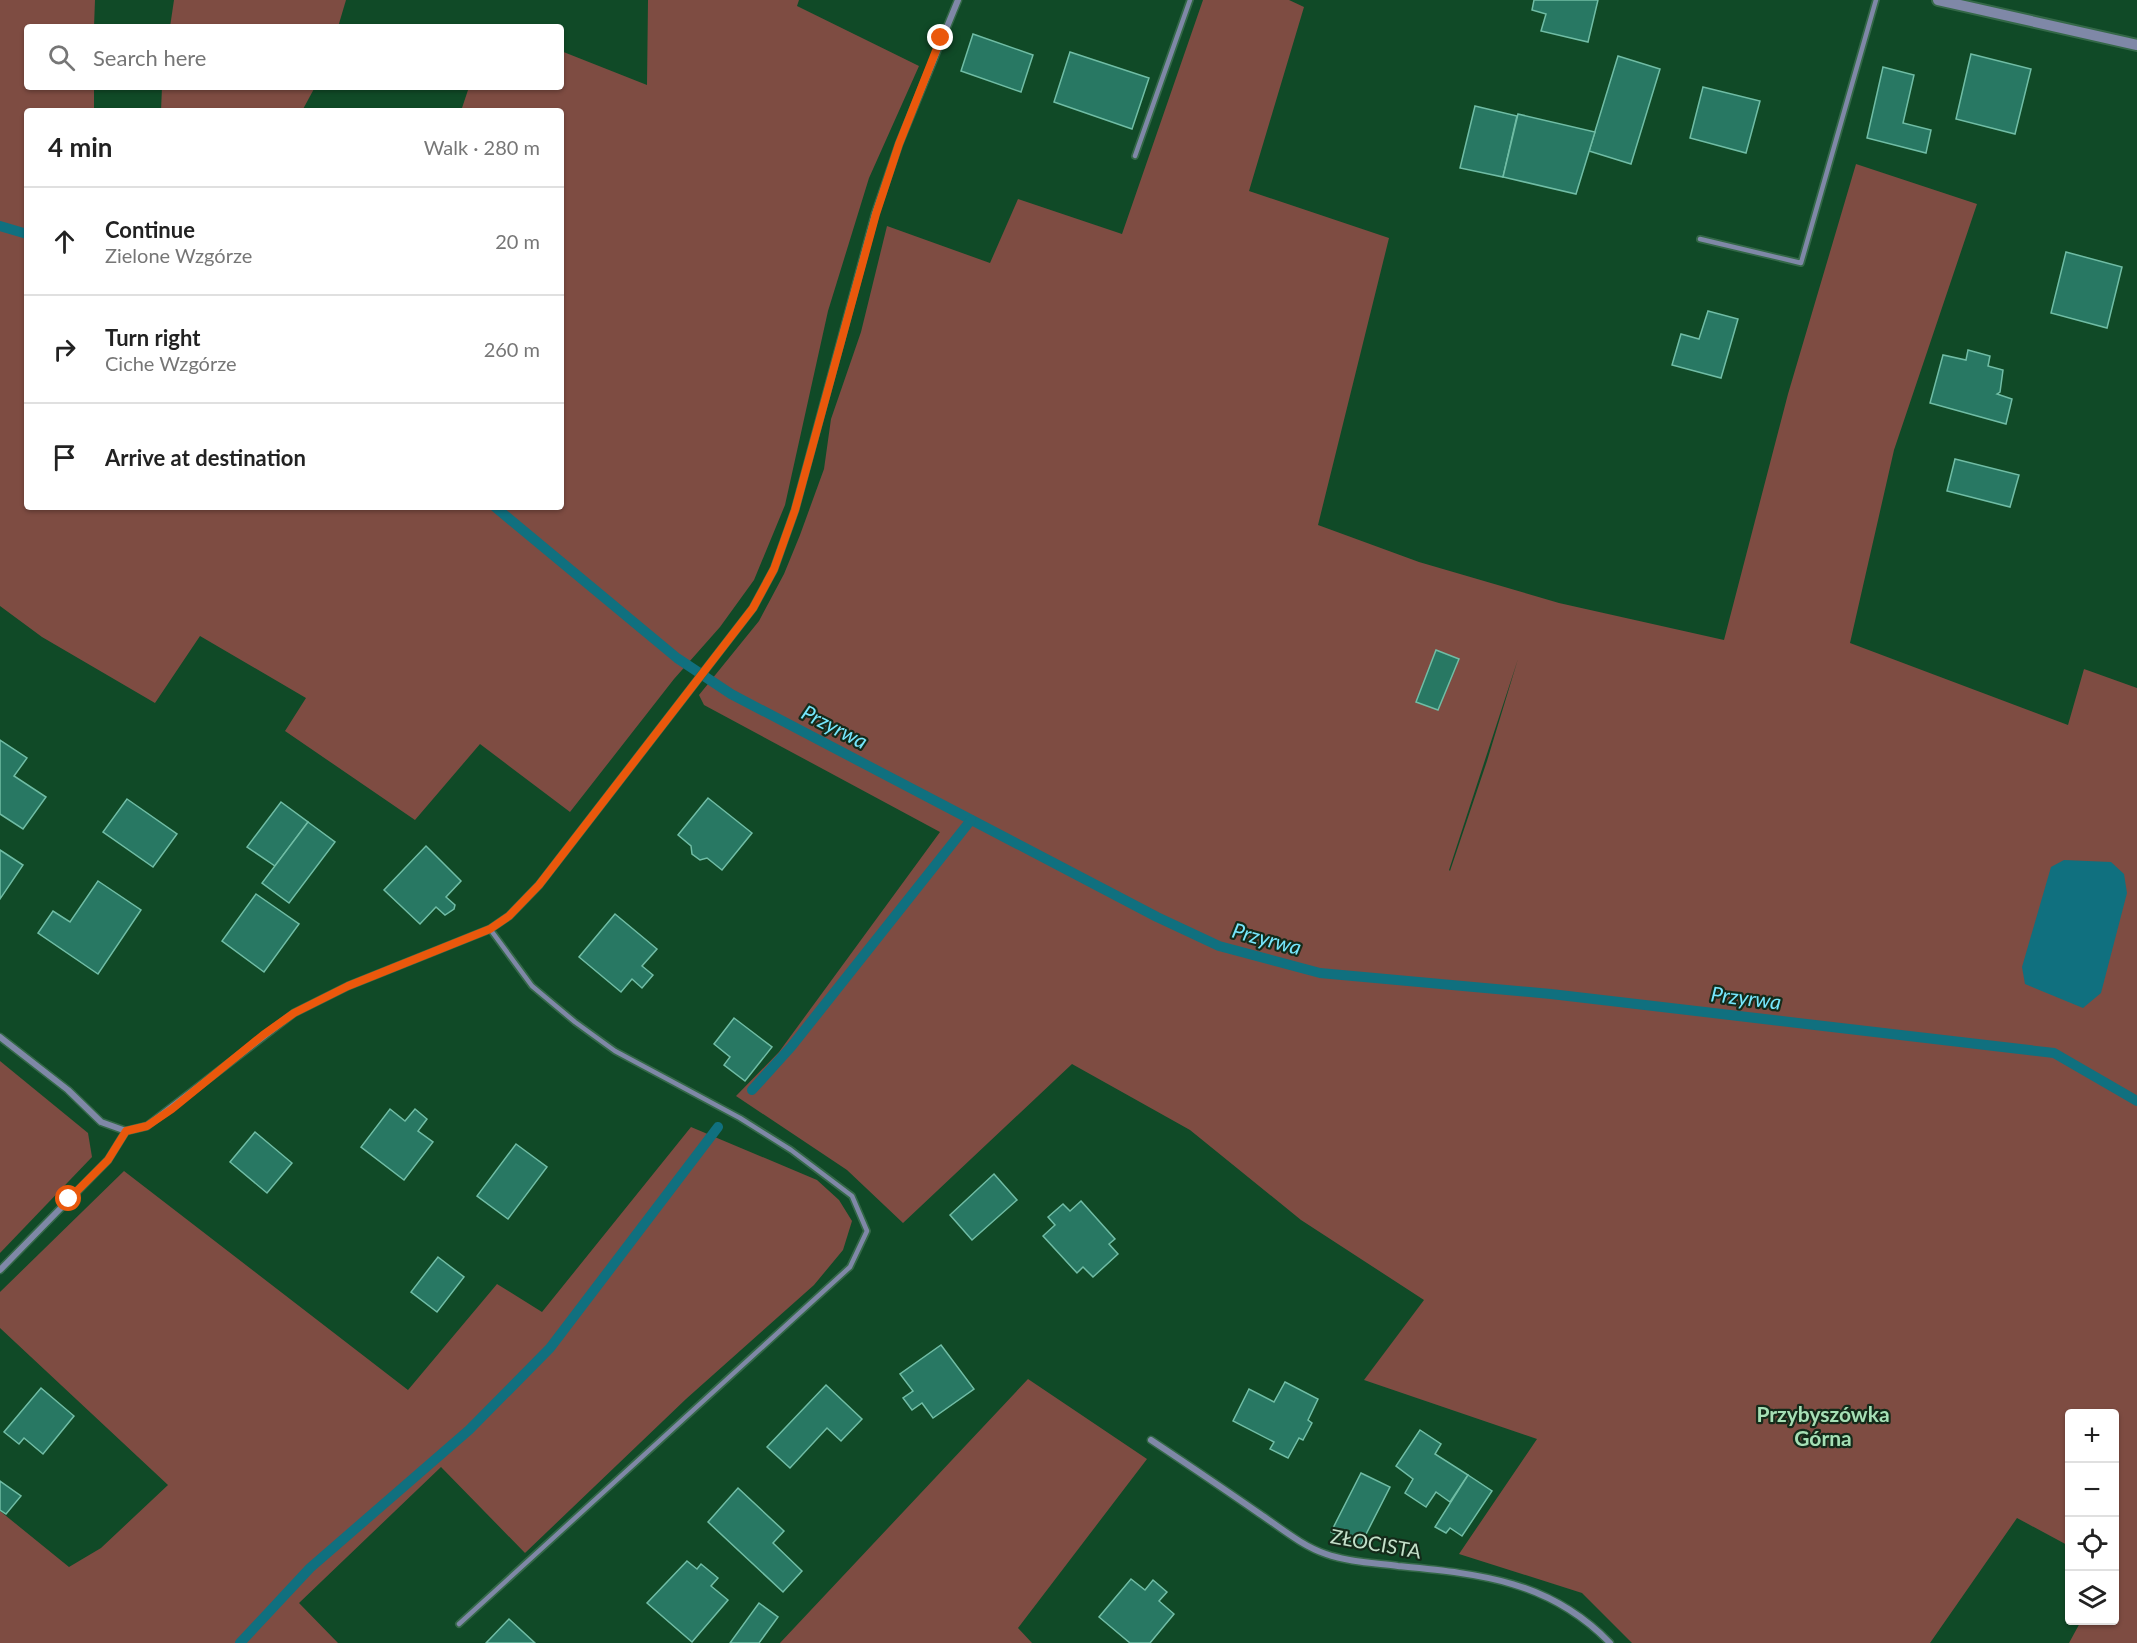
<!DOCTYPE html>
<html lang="en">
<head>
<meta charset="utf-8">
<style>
  :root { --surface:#fff; --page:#f2f2f2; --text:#222; --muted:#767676; --line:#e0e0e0 }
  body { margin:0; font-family:Lato,sans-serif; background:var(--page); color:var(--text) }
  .controls { position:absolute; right:18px; bottom:18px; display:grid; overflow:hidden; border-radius:6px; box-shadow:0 2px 4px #0004 }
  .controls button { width:54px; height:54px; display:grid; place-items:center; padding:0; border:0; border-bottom:2px solid var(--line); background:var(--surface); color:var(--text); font:30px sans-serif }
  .stop { position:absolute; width:18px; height:18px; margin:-14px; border:4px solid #ea580c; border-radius:50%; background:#fff }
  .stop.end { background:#ea580c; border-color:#fff; box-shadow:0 2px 6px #0008 }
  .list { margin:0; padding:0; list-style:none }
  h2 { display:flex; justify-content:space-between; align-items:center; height:78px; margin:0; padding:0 24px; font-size:26px }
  h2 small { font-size:20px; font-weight:400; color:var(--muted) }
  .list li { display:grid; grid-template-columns:39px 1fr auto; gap:18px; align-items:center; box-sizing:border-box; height:108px; padding:0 24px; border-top:2px solid var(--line) }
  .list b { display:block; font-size:22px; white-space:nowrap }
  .list p { margin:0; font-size:20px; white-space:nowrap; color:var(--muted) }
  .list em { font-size:20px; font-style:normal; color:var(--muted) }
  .icon { flex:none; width:33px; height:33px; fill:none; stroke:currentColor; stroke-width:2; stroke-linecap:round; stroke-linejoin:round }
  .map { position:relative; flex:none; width:2137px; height:1643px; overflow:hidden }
  .search { position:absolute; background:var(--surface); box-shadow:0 2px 4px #0004; left:24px; top:24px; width:540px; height:66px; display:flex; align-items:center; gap:15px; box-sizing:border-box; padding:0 21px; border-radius:6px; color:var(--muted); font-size:22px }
  .panel { position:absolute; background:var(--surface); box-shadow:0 2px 4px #0004; left:24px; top:108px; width:540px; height:402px; border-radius:6px }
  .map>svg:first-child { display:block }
  .green { fill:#7e4c42; fill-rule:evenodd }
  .water { fill:#10707f }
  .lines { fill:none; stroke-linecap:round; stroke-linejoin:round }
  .stream { stroke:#10707f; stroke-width:10 }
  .building { fill:#287863; stroke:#70bda5; stroke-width:1.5 }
  .service-casing { stroke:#346848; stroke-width:8 }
  .minor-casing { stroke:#346848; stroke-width:9 }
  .tertiary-casing { stroke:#346848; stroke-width:14 }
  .service { stroke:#7f88a7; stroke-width:4.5 }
  .minor { stroke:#7f88a7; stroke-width:6 }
  .tertiary { stroke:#7f88a7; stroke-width:10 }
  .route { stroke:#ea580c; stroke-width:8 }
  .labels { text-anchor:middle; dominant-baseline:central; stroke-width:4.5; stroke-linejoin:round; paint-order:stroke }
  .street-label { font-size:20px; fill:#c4e0ca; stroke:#142b1a }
  .water-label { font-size:21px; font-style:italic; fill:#76e7fd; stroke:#142b1a }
  .neighbourhood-label { font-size:21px; font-weight:bold; fill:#a6e0b5; stroke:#142b1a }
</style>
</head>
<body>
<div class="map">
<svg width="2137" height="1643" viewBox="0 0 2137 1643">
  <rect width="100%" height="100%" fill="#104a27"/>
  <g class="green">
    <path d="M0,0H95L94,27H27V87H94V111H27V507H561V111H461L469,87H561V51L647,85L648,0H799L797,6L919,66L869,178L828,311L785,505L754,580L720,627L674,679L570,812L480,744L415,820L285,731L306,698L200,636L155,703L42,637L0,606Z"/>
    <path d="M174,0H346L338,27H170Z"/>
    <path d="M1203,0H1289L1304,7L1249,191L1389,238L1318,525L1419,562L1559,603L1724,640L1788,394L1856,164L1977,204L1894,450L1850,643L2068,725L2084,669L2137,688V1643H2069L2081,1621L2114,1620V1414H2070L2069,1546L2017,1518L1930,1643H1632L1582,1593L1459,1554L1537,1439L1364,1380L1424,1300L1301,1220L1190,1130L1072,1064L903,1223L847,1170L736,1096L779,1052L940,832L704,705L699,695L759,621L784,574L800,535L824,469L831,419L861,332L887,226L990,263L1018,199L1122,234ZM1518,659L1487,761L1450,871L1449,870Z"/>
    <path d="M162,87H315L302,111H161Z"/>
    <path d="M0,1061L88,1133L92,1157L0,1253Z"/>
    <path d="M691,1127L817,1180L839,1200L852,1221L843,1250L814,1285L686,1399L525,1553L441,1467L299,1603L338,1643H0V1511L69,1567L101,1548L168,1485L0,1328V1292L124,1171L408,1390L497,1284L542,1312Z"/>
    <path d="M1028,1379L1147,1459L1018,1628L1032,1643H780Z"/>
  </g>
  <path class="water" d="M2064,860L2111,862L2124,874L2127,893L2101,993L2083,1008L2025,984L2022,967L2051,867Z"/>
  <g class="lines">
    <g class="stream">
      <path d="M0,226L27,234"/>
      <path d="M495,507L677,658L731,694L1157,917L1219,946L1320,973L1551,994L2054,1053L2137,1101"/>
      <path d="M752,1090L791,1047L971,820"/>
      <path d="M240,1643L310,1568L469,1430L550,1348L718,1127"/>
    </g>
  </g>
  <g class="building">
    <path d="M1534,0H1598L1588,42L1541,31L1546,14L1532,10Z"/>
    <path d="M973,34L1033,55L1021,92L961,71Z"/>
    <path d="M1070,52L1149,78L1132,129L1054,102Z"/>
    <path d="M1971,54L2031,69L2015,134L1956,119Z"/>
    <path d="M1618,56L1660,69L1631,164L1589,151Z"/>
    <path d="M1883,67L1914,75L1903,123L1931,130L1926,153L1867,138Z"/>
    <path d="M1703,87L1760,101L1746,153L1690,138Z"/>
    <path d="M1475,106L1517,116L1503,177L1460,168Z"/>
    <path d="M1518,114L1595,132L1576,194L1503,177Z"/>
    <path d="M2066,252L2122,267L2107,328L2051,313Z"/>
    <path d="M1708,311L1738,319L1721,378L1672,365L1681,334L1699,339Z"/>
    <path d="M1968,350L1990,356L1988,366L2003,370L2000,392L1997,394L2012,399L2006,424L1930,403L1943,355L1966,360Z"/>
    <path d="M1955,459L2019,475L2010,507L1947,491Z"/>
    <path d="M1436,650L1459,659L1438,710L1416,702Z"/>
    <path d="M0,740L27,758L14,776L46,797L23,829L0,814Z"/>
    <path d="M708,798L752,833L722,870L707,858L700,860L692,854L691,846L678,835Z"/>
    <path d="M127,799L177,834L153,867L103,832Z"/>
    <path d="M281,802L308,822L275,866L247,847Z"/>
    <path d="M308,822L335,842L289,903L262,883Z"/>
    <path d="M426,846L461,881L446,897L455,905L454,909L445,915L436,907L420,924L384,890Z"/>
    <path d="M0,850L23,865L0,899Z"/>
    <path d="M98,881L141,910L98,974L38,933L53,911L70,922Z"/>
    <path d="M256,894L299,924L264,972L222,941Z"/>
    <path d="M615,914L657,949L642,966L653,975L642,988L632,979L621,992L579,957Z"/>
    <path d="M734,1018L772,1047L745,1081L724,1065L730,1057L714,1044Z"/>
    <path d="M390,1109L405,1121L415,1109L427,1119L418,1131L433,1142L404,1180L361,1147Z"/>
    <path d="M255,1132L292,1163L267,1193L230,1162Z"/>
    <path d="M516,1144L547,1167L508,1219L477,1196Z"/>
    <path d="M994,1174L1017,1200L972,1240L950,1215Z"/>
    <path d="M1081,1201L1115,1239L1109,1244L1118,1254L1093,1277L1083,1267L1077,1273L1043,1236L1055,1225L1048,1217L1063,1204L1070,1211Z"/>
    <path d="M438,1257L464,1277L437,1312L411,1292Z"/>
    <path d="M941,1345L974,1389L933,1418L922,1403L912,1410L903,1398L913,1391L900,1374Z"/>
    <path d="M1285,1382L1318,1399L1308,1420L1312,1423L1303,1440L1299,1438L1288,1458L1270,1449L1274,1442L1233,1421L1249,1389L1274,1402Z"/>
    <path d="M826,1385L862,1419L841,1441L827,1428L790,1468L767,1447Z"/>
    <path d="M41,1388L74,1416L43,1454L24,1438L19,1444L4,1432Z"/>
    <path d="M1420,1430L1441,1444L1435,1454L1468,1475L1450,1502L1436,1492L1426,1507L1405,1493L1413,1479L1396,1466Z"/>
    <path d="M1361,1473L1390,1487L1360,1546L1331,1532Z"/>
    <path d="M1468,1475L1492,1491L1462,1536L1450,1528L1446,1533L1435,1527Z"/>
    <path d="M0,1481L21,1496L6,1514L0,1510Z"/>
    <path d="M738,1488L784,1531L773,1543L802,1571L783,1592L708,1522Z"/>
    <path d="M687,1561L697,1569L701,1564L718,1578L711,1586L728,1600L692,1642L647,1603Z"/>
    <path d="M1131,1579L1145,1590L1153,1580L1167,1592L1159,1601L1174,1614L1150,1643H1130L1099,1617Z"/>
    <path d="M759,1603L778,1617L759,1643H730Z"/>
    <path d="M509,1619L535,1643H486Z"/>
  </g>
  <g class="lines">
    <g class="service-casing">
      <g id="service">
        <path d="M1135,156L1190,0"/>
        <path d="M1700,239L1801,263L1876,0"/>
        <path d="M459,1624L850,1267L867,1231L852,1196L791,1150L740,1118L615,1051L575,1022L532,986L490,929"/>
      </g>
    </g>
    <g class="minor-casing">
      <g id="minor">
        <path d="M0,1037L68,1090L101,1122L126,1131L147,1126L294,1013L348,986L490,929L509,916L539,885L753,608L774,569L795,510L875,214L899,144L958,0"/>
        <path d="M0,1270L108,1160L126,1131"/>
        <path d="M1151,1440C1187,1464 1224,1489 1260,1514C1281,1528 1302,1546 1326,1554C1348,1562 1375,1563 1398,1566C1480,1574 1549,1580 1610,1643"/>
      </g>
    </g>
    <g class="tertiary-casing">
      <path id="tertiary" d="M1938,0L2137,45"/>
    </g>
    <use href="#service" class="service"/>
    <use href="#minor" class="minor"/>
    <use href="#tertiary" class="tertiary"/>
  </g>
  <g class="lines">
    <path class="route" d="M69,1199L108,1160L126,1131L147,1126L172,1109L263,1035L294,1013L348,986L490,929L509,916L539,885L753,608L774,569L795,510L876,214L899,144L941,38"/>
  </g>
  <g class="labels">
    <g class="street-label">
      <text transform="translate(1376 1543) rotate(10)">ZŁOCISTA</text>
    </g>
    <g class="water-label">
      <text transform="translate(835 726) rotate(27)">Przyrwa</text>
      <text transform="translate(1267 938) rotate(15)">Przyrwa</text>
      <text transform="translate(1746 997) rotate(7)">Przyrwa</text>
    </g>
    <g class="neighbourhood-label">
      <text x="1823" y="1413">Przybyszówka<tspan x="1823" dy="24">Górna</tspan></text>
    </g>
  </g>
</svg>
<div class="controls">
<button>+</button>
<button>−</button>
<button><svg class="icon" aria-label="locate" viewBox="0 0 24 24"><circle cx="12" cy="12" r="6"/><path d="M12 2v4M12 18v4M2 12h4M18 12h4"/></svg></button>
<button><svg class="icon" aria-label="layers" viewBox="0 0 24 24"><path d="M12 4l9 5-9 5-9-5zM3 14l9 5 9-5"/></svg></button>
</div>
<div class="stop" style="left:69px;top:1199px"></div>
<div class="stop end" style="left:941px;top:38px"></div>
<div class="search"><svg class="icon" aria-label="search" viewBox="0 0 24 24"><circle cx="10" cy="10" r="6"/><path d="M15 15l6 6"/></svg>Search here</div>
<section class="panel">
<h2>4 min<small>Walk · 280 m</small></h2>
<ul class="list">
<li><svg class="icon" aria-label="ahead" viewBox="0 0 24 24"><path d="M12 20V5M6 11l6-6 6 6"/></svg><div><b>Continue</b><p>Zielone Wzgórze</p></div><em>20 m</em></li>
<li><svg class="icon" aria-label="right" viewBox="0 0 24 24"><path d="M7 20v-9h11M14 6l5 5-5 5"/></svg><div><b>Turn right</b><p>Ciche Wzgórze</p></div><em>260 m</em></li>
<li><svg class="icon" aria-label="arrive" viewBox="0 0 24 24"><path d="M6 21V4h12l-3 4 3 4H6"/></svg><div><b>Arrive at destination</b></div></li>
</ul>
</section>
</div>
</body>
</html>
